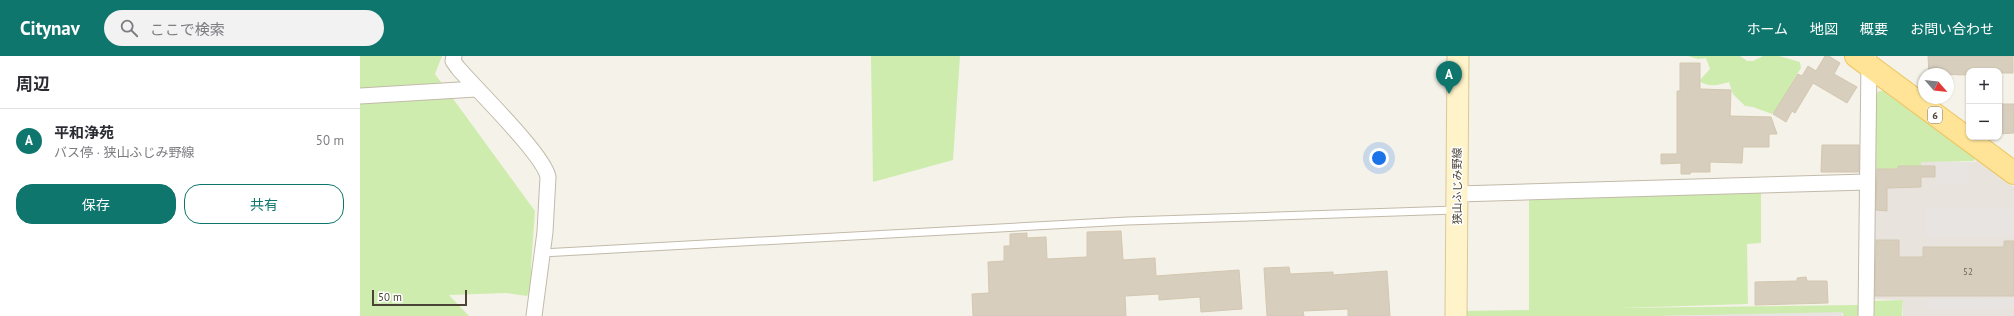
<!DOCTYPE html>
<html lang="ja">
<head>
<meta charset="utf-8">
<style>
  :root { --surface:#fff; --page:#f2f2f3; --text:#2b2b33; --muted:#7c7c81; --line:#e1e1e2; --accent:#0f766e }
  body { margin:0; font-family:"PT Sans","Noto Sans JP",sans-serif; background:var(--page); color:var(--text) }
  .controls { position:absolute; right:12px; top:12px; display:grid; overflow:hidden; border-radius:8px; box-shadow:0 1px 3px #0004 }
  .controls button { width:36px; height:36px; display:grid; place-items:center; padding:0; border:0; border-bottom:1px solid var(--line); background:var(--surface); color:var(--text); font:20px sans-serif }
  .compass { position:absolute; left:1558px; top:12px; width:36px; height:36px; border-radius:50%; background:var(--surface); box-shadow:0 1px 3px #0004; rotate:118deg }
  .scale { position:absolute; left:12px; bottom:10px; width:95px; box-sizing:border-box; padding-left:4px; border:2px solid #4a4336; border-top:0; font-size:11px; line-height:14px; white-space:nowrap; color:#4a4336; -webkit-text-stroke:3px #fff; paint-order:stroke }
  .you { position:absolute; left:1019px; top:102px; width:14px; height:14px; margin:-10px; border:3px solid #fff; border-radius:50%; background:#1a73e8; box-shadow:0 0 0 6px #1a73e833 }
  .badge { display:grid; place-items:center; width:26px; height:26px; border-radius:50%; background:var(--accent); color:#fff; font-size:13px; font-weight:700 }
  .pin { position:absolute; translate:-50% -33px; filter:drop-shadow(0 1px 2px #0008) }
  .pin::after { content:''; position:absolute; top:21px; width:14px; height:12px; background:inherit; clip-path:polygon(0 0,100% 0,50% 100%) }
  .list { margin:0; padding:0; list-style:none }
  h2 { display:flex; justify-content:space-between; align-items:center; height:52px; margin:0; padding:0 16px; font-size:17px }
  h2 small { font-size:13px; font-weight:400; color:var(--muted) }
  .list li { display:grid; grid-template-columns:26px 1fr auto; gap:12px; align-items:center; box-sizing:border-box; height:64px; padding:0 16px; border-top:1px solid var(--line) }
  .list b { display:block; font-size:15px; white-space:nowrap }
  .list p { margin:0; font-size:13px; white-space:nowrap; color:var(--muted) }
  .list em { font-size:13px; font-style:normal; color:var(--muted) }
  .actions { display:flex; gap:8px; padding:12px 16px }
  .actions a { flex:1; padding:9px 0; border:1px solid var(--accent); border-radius:16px; text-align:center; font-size:14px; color:var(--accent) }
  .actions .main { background:var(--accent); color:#fff }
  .icon { flex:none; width:22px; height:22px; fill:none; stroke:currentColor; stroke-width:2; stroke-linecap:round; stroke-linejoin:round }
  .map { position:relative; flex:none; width:1654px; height:260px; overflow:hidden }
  header { display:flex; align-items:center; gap:24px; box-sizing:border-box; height:56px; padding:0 20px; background:var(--accent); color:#fff }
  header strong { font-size:19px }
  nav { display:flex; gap:22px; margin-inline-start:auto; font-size:14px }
  .search { width:280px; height:36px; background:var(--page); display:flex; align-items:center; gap:10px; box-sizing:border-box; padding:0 14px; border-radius:22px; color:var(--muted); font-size:15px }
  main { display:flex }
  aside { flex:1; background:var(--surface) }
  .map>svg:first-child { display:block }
  .industrial { fill:#e8e3dd }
  .green { fill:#cfecaf }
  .parking { fill:#e7e4e1 }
  .building { fill:#d8cebd; stroke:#d3c7b0 }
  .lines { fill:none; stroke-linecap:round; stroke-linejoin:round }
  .lane-casing { stroke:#c2baaa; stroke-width:9 }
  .street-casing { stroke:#c2baaa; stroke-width:17 }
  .secondary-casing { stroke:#d9c895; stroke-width:23 }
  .primary-casing { stroke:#edc65f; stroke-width:24 }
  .lane { stroke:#fff; stroke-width:7 }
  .street { stroke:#fff; stroke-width:15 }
  .secondary { stroke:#fff3c9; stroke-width:21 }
  .primary { stroke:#ffe498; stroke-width:22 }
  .labels { text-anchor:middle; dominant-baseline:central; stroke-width:3; stroke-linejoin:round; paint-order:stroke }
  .number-label { font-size:9px; fill:#6e6658 }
  .shield { fill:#fff; stroke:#807b72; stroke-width:1 }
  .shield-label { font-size:10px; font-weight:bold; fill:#4a4336 }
  .street-label { font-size:11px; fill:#4a4336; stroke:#fff }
</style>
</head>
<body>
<header>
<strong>Citynav</strong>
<div class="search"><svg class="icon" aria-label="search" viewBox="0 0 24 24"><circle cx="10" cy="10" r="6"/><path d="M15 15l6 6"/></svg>ここで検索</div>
<nav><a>ホーム</a><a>地図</a><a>概要</a><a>お問い合わせ</a></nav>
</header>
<main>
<aside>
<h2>周辺<small></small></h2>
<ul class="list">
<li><span class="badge">A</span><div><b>平和浄苑</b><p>バス停 · 狭山ふじみ野線</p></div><em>50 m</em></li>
</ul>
<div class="actions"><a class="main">保存</a><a>共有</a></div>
</aside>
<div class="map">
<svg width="1654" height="260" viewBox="0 0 1654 260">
  <rect width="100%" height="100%" fill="#f5f2e9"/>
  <path class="industrial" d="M1616,103L1654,131V260H1543V244L1511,243L1515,104L1615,106Z"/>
  <g class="green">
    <path d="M0,0H82L75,18L175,155L171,210L173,227L167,240L146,237L89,239L109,260H0Z"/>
    <path d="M511,0H600L593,104L513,126Z"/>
    <path d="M1328,0H1380L1387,5H1393L1403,0H1419L1440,6L1441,12C1431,27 1424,46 1412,58L1393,51L1385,50L1373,38L1369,26C1358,29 1350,32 1339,25L1350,13L1346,2L1338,3Z"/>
    <path d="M1519,35H1523L1615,102L1614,105L1561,106V112L1516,113V38Z"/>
    <path d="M1401,135V187L1387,188L1388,248L1261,252L1498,249V260H1483V257L1298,260H1104V255L1169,254V140Z"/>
    <path d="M1543,244L1542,260H1510V245Z"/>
  </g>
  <g class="parking">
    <rect x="1577" y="106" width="32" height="22"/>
    <path d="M1566,152L1654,153V181L1566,180Z"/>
    <path d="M1654,242V253H1567L1566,260V243Z"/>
    <path d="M1482,256V260H1301Z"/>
  </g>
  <g class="building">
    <path d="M1465,0H1469L1480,7L1474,18L1497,31L1487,47L1453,27L1435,57L1432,55L1426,66L1413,58L1438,18L1442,20L1448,10L1456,15Z"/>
    <path d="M1568,0H1653V17H1639V15H1609V19L1569,18Z"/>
    <path d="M1320,7H1340V33L1371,34L1370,60L1411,61L1417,78H1409V91H1383L1382,107L1350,106V116H1331L1330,118H1321V107L1301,108V98H1317V35H1320Z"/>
    <path d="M1639,48H1654V77L1639,78Z"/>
    <path d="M1462,89H1499V116H1461Z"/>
    <path d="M1538,110H1575V121H1561V131L1527,132V155L1516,154L1517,113H1538Z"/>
    <path d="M761,175L763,204L795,202L796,220L879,214L882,253L841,256L840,241L799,244V238L765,240L766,260H613L612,238L629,237L628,206L644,205V190H650V178L667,177V182L686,181L687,203L727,201V176Z"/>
    <path d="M1516,184H1539V201H1563V191H1644V185H1654V240H1515Z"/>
    <path d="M929,211L930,218L973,216V219L1027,215L1030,260H988V253L943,255L944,260H907L904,212Z"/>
    <path d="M1446,221L1447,225H1467L1468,247L1395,249V226L1437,225V222Z"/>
  </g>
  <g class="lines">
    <g class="lane-casing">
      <path id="lane" d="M182,197L767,165L1095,154"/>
    </g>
    <g class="street-casing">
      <g id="street">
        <path d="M94,0L93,5L98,12C116,33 184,99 188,121L185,176L174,260"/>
        <path d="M0,40L116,33"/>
        <path d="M1098,138L1507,126"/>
        <path d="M1506,260L1509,3"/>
      </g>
    </g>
    <g class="secondary-casing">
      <path id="secondary" d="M1096,260L1098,0"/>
    </g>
    <g class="primary-casing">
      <path id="primary" d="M1496,0L1654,117"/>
    </g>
    <use href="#lane" class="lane"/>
    <use href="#street" class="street"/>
    <use href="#secondary" class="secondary"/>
    <use href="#primary" class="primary"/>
  </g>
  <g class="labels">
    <g class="number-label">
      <text x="1608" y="215">52</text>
    </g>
    <rect class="shield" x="1568" y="51" width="14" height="16" rx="3"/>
    <g class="shield-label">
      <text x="1575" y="59">6</text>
    </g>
    <g class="street-label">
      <text transform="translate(1097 130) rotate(-90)">狭山ふじみ野線</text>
    </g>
  </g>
</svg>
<div class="controls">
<button>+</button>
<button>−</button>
</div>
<svg class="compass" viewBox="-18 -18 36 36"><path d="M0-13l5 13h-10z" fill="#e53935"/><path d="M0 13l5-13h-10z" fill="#7c7c81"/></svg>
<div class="scale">50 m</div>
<div class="you"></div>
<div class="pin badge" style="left:1089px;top:38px">A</div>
</div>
</main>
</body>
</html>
